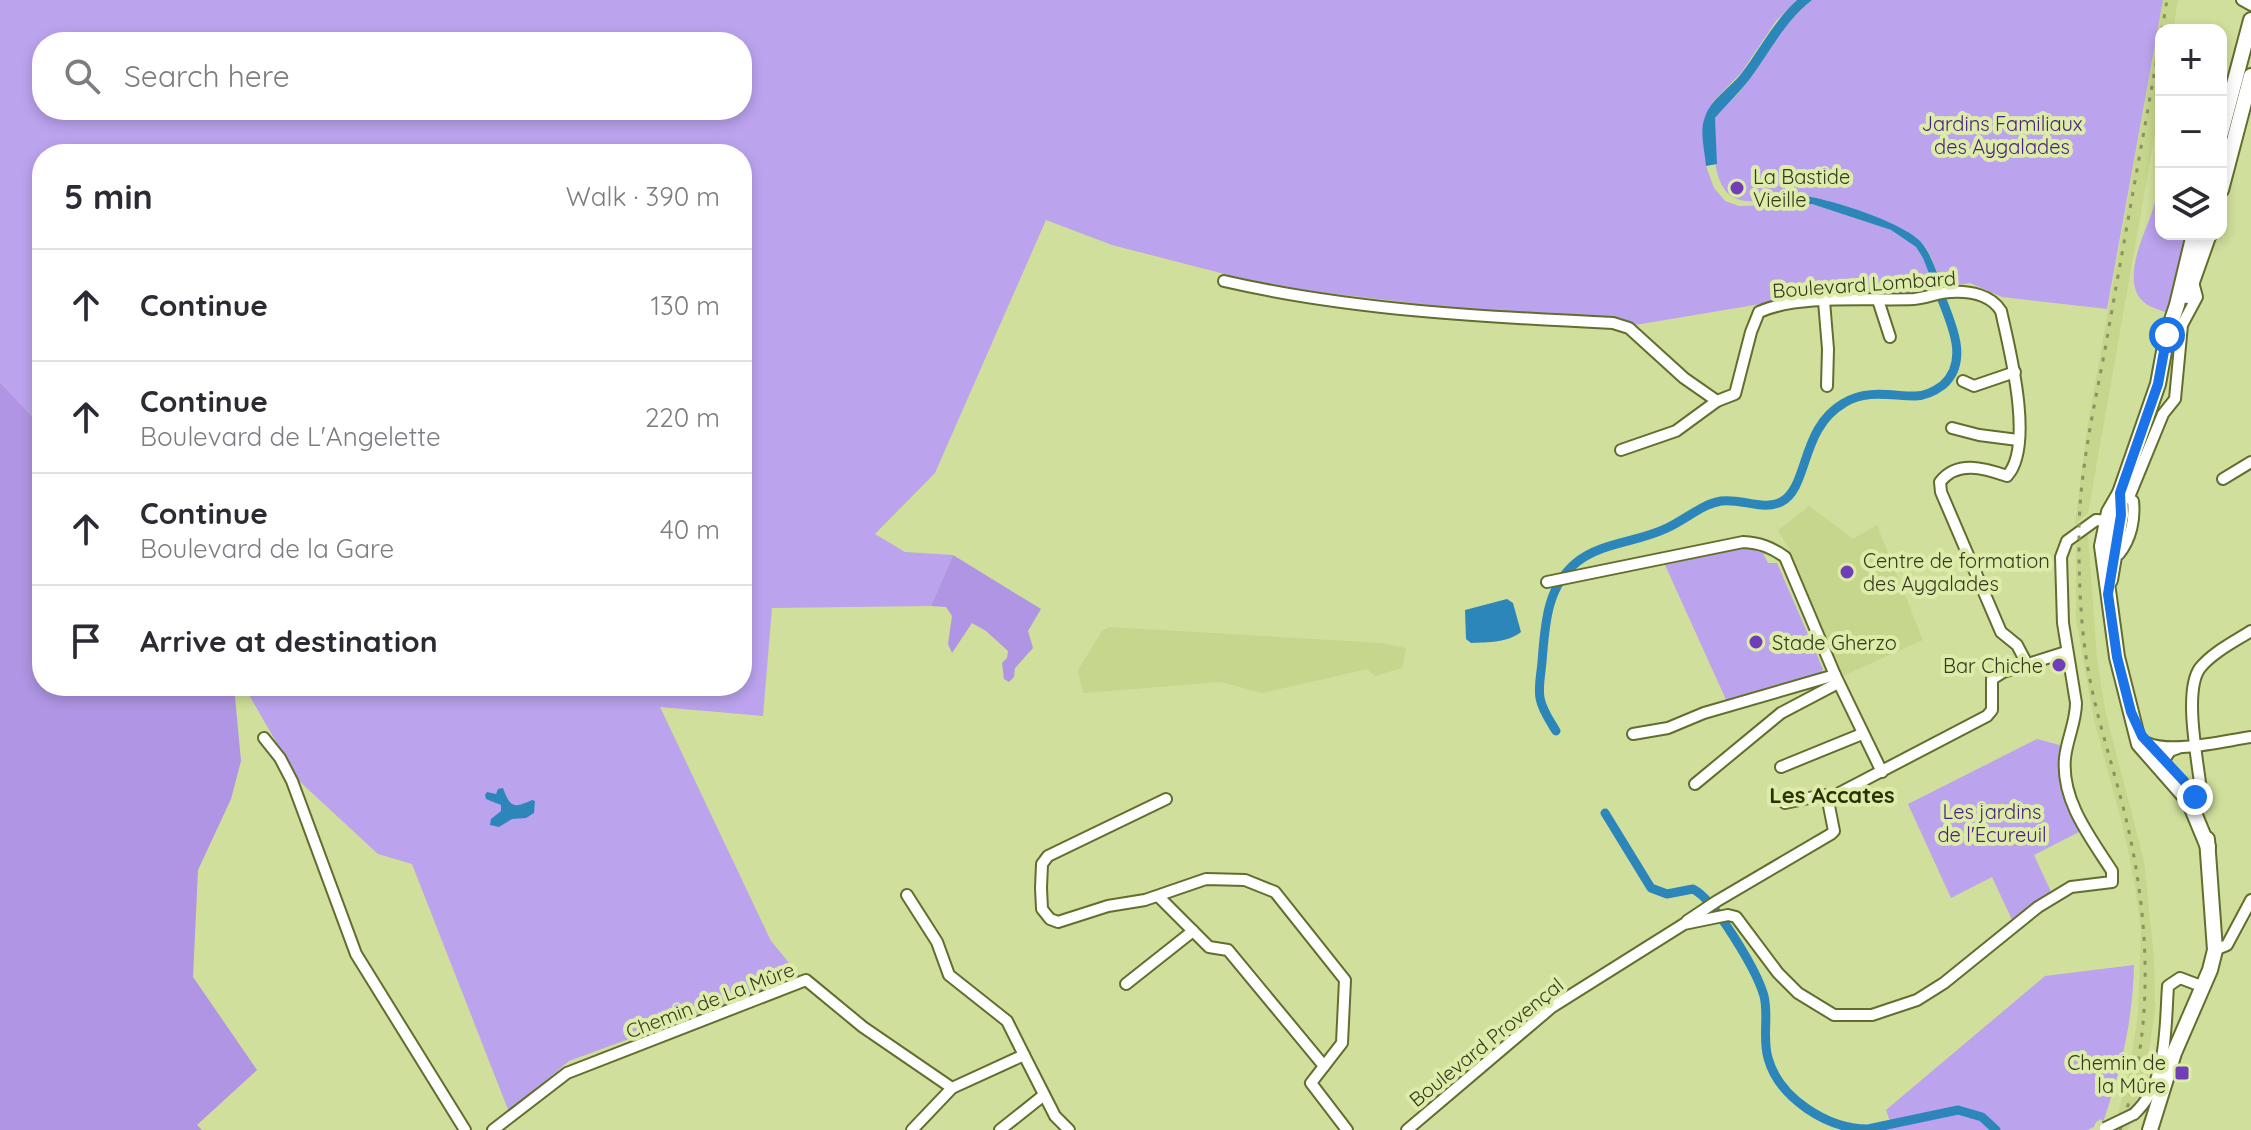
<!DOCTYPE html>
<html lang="en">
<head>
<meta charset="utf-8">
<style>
  :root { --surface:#fff; --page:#f2f2f3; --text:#2b2b33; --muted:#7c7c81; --line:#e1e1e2 }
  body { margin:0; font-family:Quicksand,sans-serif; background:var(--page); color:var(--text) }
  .controls { position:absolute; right:24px; top:24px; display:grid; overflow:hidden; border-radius:16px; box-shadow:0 4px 12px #0003 }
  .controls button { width:72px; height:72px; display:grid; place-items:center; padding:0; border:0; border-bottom:2px solid var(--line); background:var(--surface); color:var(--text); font:40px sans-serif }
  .stop { position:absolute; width:24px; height:24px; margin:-18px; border:6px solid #1a73e8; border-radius:50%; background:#fff }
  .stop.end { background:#1a73e8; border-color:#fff; box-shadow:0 2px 8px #0008 }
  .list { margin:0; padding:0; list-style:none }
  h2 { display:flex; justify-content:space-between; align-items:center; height:104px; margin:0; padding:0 32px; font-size:34px }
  h2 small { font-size:26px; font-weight:400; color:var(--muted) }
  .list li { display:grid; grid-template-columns:52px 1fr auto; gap:24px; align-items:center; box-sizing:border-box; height:112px; padding:0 32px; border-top:2px solid var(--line) }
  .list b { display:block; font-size:30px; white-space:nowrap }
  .list p { margin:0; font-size:26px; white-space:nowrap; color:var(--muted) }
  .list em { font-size:26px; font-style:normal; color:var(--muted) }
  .icon { flex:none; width:44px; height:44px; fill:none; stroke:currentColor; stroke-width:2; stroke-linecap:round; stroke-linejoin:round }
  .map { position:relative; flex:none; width:2251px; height:1130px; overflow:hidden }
  .search { position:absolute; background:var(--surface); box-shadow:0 4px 12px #0003; left:32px; top:32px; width:720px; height:88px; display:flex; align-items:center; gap:20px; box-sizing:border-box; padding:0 28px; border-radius:32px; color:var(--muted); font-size:30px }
  .panel { position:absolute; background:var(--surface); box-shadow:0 4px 12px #0003; left:32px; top:144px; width:720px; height:552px; border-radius:32px }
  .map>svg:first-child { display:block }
  .built { fill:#c6d68c }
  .green { fill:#bba3ee; fill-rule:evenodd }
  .forest { fill:#af95e3 }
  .water { fill:#2c86b9 }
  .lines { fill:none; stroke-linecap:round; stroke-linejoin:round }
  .canal { stroke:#2c86b9; stroke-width:9 }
  .street-casing { stroke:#626e2e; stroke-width:14 }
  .secondary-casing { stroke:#626e2e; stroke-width:18 }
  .street { stroke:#fff; stroke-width:10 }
  .secondary { stroke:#fff; stroke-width:14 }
  .rail { stroke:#899363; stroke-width:3; stroke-dasharray:4 8; stroke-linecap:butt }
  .street-bridge-casing { stroke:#626e2e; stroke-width:14; stroke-linecap:butt }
  .street-bridge { stroke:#fff; stroke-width:10 }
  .route { stroke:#1a73e8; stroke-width:10 }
  .poi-dot { fill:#703eb6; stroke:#ddeca9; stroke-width:3 }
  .labels { text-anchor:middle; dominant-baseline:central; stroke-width:8; stroke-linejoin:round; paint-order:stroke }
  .park-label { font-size:20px; fill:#48227c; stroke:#ddeca9 }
  .poi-label { font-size:20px; fill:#33381e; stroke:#ddeca9; text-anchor:start }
  .street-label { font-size:20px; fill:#33381e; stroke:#ddeca9 }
  .neighbourhood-label { font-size:22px; font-weight:bold; fill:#2a3100; stroke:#ddeca9 }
</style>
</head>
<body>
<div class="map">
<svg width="2251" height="1130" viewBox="0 0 2251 1130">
  <rect width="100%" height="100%" fill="#d0df9c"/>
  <g class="built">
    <path d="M2163,0H2178L2173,30H2161V99L2148,173L2088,513L2075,524L2087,430Z"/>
    <path d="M1808,505L1853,539L1877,525L1923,640L1843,676L1789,549L1778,530L1807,508Z"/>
    <path d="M2088,534L2097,659L2105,710L2144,861L2154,958L2155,1011L2148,1057L2128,1130H2114L2130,1069L2138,1014L2141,932L2135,885L2123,827L2094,720L2076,619V544Z"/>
    <path d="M1109,627L1381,643L1406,648L1402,668L1375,676L1367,669L1262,693L1221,682L1083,693L1078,670L1102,631Z"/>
  </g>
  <g class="green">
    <path d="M0,0H1797L1776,21L1741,73L1712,103L1706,166L1714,188L1725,201L1739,206L1812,204L1891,230L1916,247L1923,258L1936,292L1791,299L1635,325L1627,321L1446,307L1275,287L1112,245L1046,220L935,473L875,534L905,552L953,555L931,606L772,608L763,716L660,707L771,941L800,976L569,1061L509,1112L412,864L378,854L298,780L244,686H742V154H42V427L0,382ZM42,42H742V110H42Z"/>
    <path d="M1812,0H2163L2107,309L2002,297L1970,283L1942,288C1937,273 1933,256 1923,244C1906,224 1826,197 1799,195C1779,194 1751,208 1733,197C1711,184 1713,141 1715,118C1726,105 1739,94 1749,80C1770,52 1784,22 1812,0Z"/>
    <path d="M2161,178V234H2189L2168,313C2161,310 2151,308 2145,303C2120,284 2143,237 2151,215C2155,203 2158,190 2161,178Z"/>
    <path d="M1746,547L1763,553L1768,563H1777L1823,669L1820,675L1728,704L1665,565Z"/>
    <path d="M2037,739L2063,746C2059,779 2063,803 2081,831L2034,855L2052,894L2013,922L1992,877L1951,898L1908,804Z"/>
    <path d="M2134,965C2133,1019 2121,1071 2103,1122L2101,1119L2096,1122L2094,1127L2087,1130H1852V1128L1868,1129L1891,1124L1886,1110L2045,976Z"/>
  </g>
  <g class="forest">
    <path d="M0,382L42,427V686H234L241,761L231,799L198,870L193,977L257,1070L197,1125L202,1130H0Z"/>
    <path d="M953,555L1041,609L1028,631L1033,648L1015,668L1014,677L1009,682L1004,679L1002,663L1007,658L1008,651L986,631L972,623L952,653L948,644L952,616L946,607L931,606Z"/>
  </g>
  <g class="water">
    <path d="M1797,0H1812C1784,22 1770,52 1749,80C1739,93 1726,105 1715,118L1717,164L1706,166C1705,151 1699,131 1705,117C1711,99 1729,89 1741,74C1760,49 1774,21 1797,0Z"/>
    <path d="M1798,195C1825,197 1903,222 1921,242C1932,255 1937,273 1942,288L1936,292L1923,258L1916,247L1891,230L1812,204L1758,206V200L1762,199Z"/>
    <path d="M1507,599L1513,603L1521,632C1507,643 1488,642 1471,643L1466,639L1465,610Z"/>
    <path d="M503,788C510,807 513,809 532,800L535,801L534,813L526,818L512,819L499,827L490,825L491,819L501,811V805L486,799L485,795L487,792L496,794L498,789Z"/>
  </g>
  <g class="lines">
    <g class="canal">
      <path d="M1556,731C1550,721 1542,710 1540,698C1538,687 1541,674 1542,662C1545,626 1546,587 1577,562C1602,542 1639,542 1667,528C1685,520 1702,504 1721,501C1741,498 1763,511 1781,502C1809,488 1800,428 1844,403C1867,389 1891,396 1915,396C1926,396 1935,391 1943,385C1972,359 1948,318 1938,289"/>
      <path d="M1605,813L1651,888L1667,894L1693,889C1715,900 1757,971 1764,996C1769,1016 1762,1038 1768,1058C1779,1098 1827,1129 1868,1129L1958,1110L1982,1117L1996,1130"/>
    </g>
    <g class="street-casing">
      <g id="street">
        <path d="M2242,0L2251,5"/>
        <path d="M1224,281C1349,310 1485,317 1613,323L1629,328L1684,378L1717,401L1735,394L1751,332L1759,312C1799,294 1870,301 1914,299C1927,298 1939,292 1951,292C1970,291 1991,295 2001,311C2009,347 2035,446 2007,476C1984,468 1957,460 1940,482L1941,492L2001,632L2017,645L2027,664"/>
        <path d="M1878,300L1890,337"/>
        <path d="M1824,301L1828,349L1827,386"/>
        <path d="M1963,381L1974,386L2015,372"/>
        <path d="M1952,428L1979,435L2018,440"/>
        <path d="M1621,450L1676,431L1717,401"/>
        <path d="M2223,479L2251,462"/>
        <path d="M2129,497L2163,414L2175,399L2182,325L2197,297L2193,282"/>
        <path d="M2111,553L2119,554C2131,539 2135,519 2133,501L2123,494"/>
        <path d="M1547,582L1743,542C1760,543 1771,547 1785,557L1835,675L1882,772"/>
        <path d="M1633,734L1668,728L1704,713L1835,675"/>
        <path d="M264,738L280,758L292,781L356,954L465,1130"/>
        <path d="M2147,743C2172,754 2223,741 2251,737"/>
        <path d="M1781,767L1862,734"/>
        <path d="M2171,775L2164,760L2170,751L2178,748"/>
        <path d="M1695,784L1781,713L1838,683"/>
        <path d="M2183,794L2195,797L2201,791C2198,761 2183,691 2200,668C2213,652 2234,642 2251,631"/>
        <path d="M1166,799L1048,856L1042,864L1041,888L1042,909L1050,919L1058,922L1108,906L1145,900L1206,879L1245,880L1275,892L1345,980L1342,1043L1311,1083L1347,1130"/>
        <path d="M1785,803L1824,795L1830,798"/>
        <path d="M907,895L937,942L949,975L1007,1021L1024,1055"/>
        <path d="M1159,897L1209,947L1228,950L1324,1066"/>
        <path d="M1687,921L1717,901L1831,834L1834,831L1828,801L1830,798L1987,716L1992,710V679L2003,672L2066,652"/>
        <path d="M2215,950L2227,945L2251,900"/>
        <path d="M1126,984L1193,931"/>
        <path d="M2134,1114C2168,1083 2165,1028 2168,986L2180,978L2201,986"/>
        <path d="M493,1130L567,1073L806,980L863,1027L952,1088L1024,1055L1055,1116L1069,1130"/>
        <path d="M912,1130L952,1088"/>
        <path d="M1000,1130L1044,1095"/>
        <path d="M1407,1130L1552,1007L1684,924L1728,915L1736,917L1778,973L1798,993L1834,1015H1872L1917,1000L1944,983L2038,907L2071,887L2112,882V871C2090,837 2061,800 2065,758C2067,739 2076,722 2076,703L2063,623L2061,557L2067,541L2096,520L2112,521"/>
      </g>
    </g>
    <g class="secondary-casing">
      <g id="secondary">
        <path d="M2221,133L2251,20"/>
        <path d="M2221,190L2251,76"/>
        <path d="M2194,234L2177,305L2167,335L2158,384L2120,493L2109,512L2102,546L2117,657L2139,744L2189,801L2208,847"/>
        <path d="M2187,296L2209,234"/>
        <path d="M2110,580L2121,515L2120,493"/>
        <path d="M2150,1130L2174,1053L2210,970L2215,950L2207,839"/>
      </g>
    </g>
    <use href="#street" class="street"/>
    <use href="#secondary" class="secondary"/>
    <g class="rail">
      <path d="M2162,30L2167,0"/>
      <path d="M2120,1130C2154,1036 2150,928 2129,832C2118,781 2100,731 2090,680C2081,634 2079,588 2079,542C2078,476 2094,409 2106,344C2124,241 2143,138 2161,35"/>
    </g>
    <g class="street-bridge-casing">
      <path id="street-bridge" d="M2105,1128L2134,1114"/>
    </g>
    <use href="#street-bridge" class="street-bridge"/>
  </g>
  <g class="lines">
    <path class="route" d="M2167,335L2158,384L2120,493L2121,515L2108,594L2117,657L2131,712L2142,736L2184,781L2195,797"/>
  </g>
  <g class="poi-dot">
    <circle cx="1737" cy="188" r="8"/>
    <circle cx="1847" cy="572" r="8"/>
    <circle cx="1756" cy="642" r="8"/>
    <circle cx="2059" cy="665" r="8"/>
    <rect x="2174" y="1065" width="16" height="16" rx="4"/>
  </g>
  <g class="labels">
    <g class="park-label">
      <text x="2002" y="123">Jardins Familiaux<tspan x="2002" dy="23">des Aygalades</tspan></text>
      <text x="1992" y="811">Les jardins<tspan x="1992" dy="23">de l'Ecureuil</tspan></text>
    </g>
    <g class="poi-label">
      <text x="1753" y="176">La Bastide<tspan x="1753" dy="23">Vieille</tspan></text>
      <text x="1863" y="560">Centre de formation<tspan x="1863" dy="23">des Aygalades</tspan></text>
      <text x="1772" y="642">Stade Gherzo</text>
      <text x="2043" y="665" text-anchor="end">Bar Chiche</text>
      <text x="2166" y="1062" text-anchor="end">Chemin de<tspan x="2166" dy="23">la Mûre</tspan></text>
    </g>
    <g class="street-label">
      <text transform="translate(1864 284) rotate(-4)">Boulevard Lombard</text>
      <text transform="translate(710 1000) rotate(-21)">Chemin de La Mûre</text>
      <text transform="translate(1486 1042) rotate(-39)">Boulevard Provençal</text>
    </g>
    <g class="neighbourhood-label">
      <text x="1832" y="795">Les Accates</text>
    </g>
  </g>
</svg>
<div class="controls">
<button>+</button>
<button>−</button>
<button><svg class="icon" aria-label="layers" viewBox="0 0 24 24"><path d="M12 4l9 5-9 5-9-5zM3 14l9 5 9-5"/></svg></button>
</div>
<div class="stop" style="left:2167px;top:335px"></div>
<div class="stop end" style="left:2195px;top:797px"></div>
<div class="search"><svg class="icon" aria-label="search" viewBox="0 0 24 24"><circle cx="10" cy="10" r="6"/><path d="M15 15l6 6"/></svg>Search here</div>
<section class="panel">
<h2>5 min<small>Walk · 390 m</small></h2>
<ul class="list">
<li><svg class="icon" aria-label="ahead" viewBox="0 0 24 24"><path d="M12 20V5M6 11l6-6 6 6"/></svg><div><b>Continue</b></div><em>130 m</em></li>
<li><svg class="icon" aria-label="ahead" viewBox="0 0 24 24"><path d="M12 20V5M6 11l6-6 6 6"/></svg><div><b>Continue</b><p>Boulevard de L'Angelette</p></div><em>220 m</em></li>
<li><svg class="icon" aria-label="ahead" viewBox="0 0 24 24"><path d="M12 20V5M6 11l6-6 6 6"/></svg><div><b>Continue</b><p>Boulevard de la Gare</p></div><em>40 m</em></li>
<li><svg class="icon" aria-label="arrive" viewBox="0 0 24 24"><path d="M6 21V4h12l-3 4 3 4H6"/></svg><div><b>Arrive at destination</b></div></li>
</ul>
</section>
</div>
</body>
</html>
